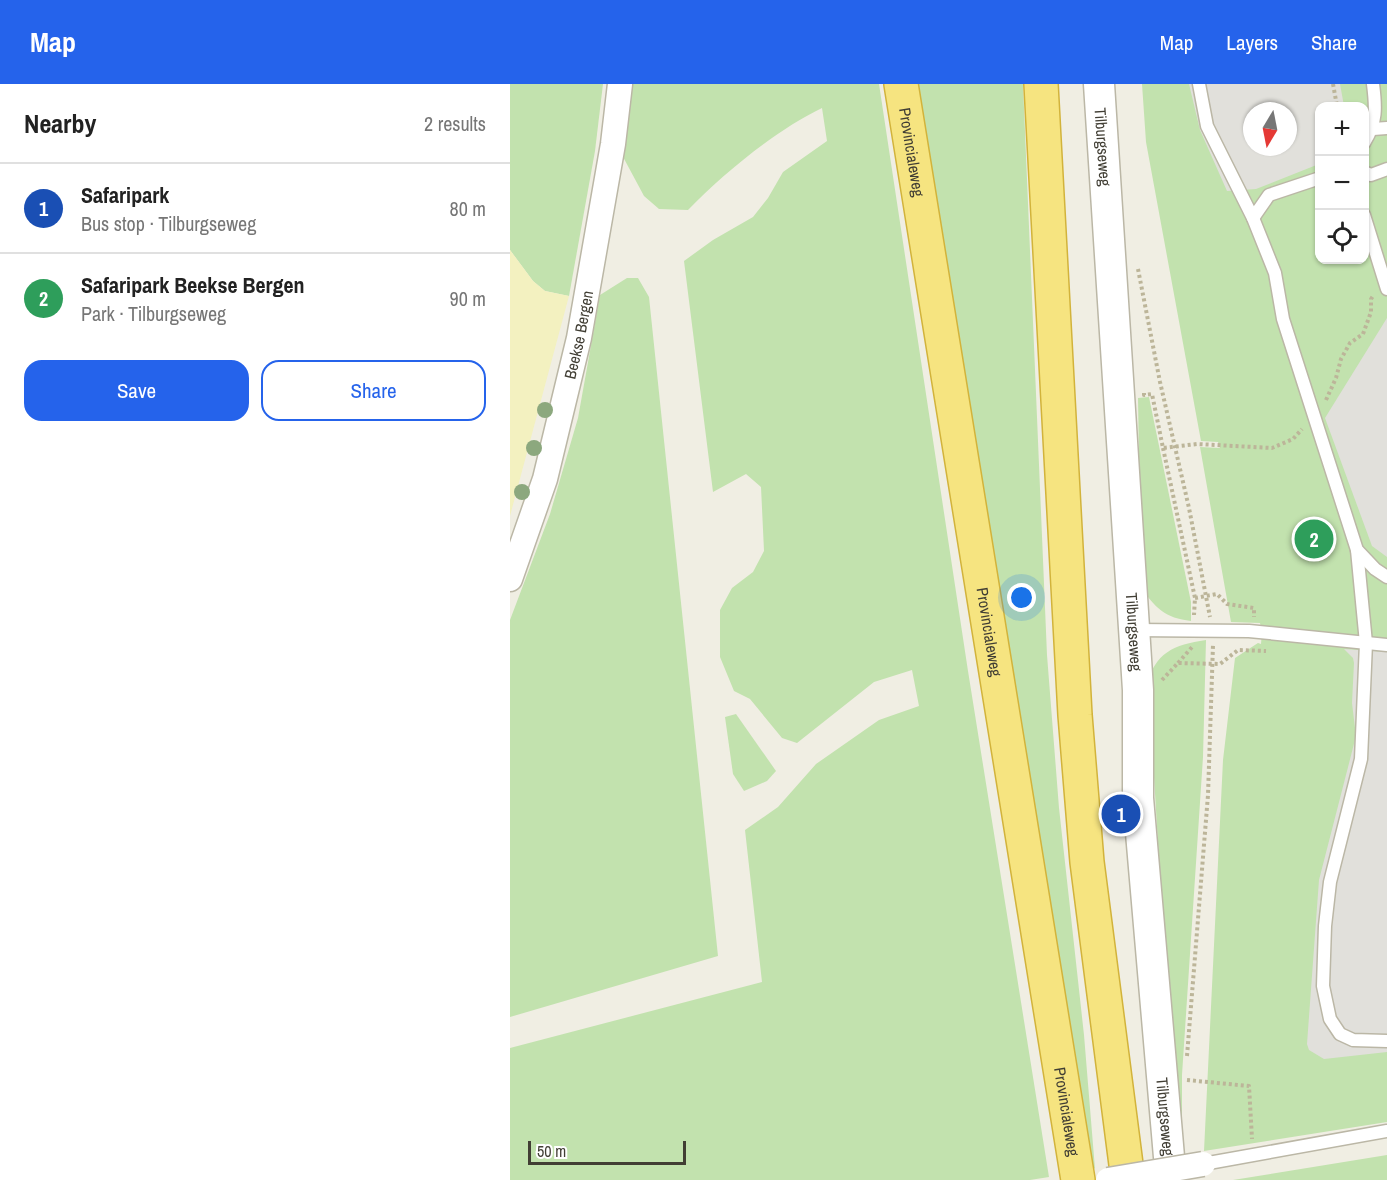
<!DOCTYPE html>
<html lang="en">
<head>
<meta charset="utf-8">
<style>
  :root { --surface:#fff; --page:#f6f6f6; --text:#222; --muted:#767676; --line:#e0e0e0; --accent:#2563eb }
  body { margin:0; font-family:"Archivo Narrow",sans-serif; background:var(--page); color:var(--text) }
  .controls { position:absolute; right:18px; top:18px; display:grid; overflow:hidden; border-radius:12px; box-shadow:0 2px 4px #0004 }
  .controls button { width:54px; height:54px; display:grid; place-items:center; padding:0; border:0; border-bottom:2px solid var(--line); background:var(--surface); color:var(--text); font:30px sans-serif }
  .compass { position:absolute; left:733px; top:18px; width:54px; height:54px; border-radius:50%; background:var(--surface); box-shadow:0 2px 4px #0004; rotate:190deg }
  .scale { position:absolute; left:18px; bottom:15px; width:158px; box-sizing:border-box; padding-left:6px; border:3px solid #413e34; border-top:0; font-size:16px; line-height:21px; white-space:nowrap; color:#413e34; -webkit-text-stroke:4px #fff; paint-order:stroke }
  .you { position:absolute; left:512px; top:514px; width:21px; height:21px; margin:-15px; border:4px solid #fff; border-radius:50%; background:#1a73e8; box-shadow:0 0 0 9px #1a73e833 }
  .badge { display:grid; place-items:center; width:39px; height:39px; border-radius:50%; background:var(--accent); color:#fff; font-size:20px; font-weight:700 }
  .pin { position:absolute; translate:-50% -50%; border:3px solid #fff; box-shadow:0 2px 6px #0006 }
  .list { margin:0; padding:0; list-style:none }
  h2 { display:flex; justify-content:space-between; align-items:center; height:78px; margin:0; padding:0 24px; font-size:26px }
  h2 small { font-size:20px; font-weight:400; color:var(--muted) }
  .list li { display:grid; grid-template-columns:39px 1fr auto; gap:18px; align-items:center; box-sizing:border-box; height:90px; padding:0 24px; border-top:2px solid var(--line) }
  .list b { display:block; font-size:22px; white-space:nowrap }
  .list p { margin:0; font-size:20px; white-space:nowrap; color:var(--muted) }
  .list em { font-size:20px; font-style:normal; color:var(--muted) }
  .actions { display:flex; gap:12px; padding:18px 24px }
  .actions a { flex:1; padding:14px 0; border:2px solid var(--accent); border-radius:18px; text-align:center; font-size:21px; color:var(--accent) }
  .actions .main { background:var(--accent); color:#fff }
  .icon { flex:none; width:33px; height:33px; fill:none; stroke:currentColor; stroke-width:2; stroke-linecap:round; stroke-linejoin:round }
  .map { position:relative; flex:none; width:877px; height:1096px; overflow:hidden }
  header { display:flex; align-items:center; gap:36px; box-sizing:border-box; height:84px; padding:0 30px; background:var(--accent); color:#fff }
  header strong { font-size:28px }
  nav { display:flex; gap:33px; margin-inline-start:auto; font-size:21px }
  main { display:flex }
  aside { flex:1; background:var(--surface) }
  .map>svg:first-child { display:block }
  .green { fill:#c2e2ae; fill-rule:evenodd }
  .sand { fill:#f3f1c0 }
  .parking { fill:#e1e0db; fill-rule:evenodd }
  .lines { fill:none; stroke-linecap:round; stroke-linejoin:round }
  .service-casing { stroke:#bbb7a6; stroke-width:15 }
  .minor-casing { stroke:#bbb7a6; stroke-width:27 }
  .tertiary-casing { stroke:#bbb7a6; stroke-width:33 }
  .trunk-casing { stroke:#d2b33b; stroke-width:36 }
  .path { stroke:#bcb599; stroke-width:4; stroke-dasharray:3 3; stroke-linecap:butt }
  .service { stroke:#fff; stroke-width:12 }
  .minor { stroke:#fff; stroke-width:24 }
  .tertiary { stroke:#fff; stroke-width:30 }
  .trunk { stroke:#f6e480; stroke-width:33 }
  .minor-bridge-casing { stroke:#bbb7a6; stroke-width:27; stroke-linecap:butt }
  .minor-bridge { stroke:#fff; stroke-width:24 }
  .tree { fill:#8ca87e }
  .labels { text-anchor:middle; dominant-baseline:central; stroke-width:4.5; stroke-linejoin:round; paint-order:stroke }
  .street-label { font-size:16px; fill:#413e34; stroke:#fff }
</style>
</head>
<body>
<header>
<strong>Map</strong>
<nav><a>Map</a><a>Layers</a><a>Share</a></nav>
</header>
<main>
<aside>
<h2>Nearby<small>2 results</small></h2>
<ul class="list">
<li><span class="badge" style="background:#1a4fb4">1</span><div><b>Safaripark</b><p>Bus stop · Tilburgseweg</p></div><em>80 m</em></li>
<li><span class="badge" style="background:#2e9e5b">2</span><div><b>Safaripark Beekse Bergen</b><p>Park · Tilburgseweg</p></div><em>90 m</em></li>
</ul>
<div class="actions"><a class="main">Save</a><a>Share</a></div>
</aside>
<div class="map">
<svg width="877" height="1096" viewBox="0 0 877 1096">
  <rect width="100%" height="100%" fill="#f0eee3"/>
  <g class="green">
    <path d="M0,0H93L85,67L59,212L35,207L23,197L0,166Z"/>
    <path d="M122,0H369L458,587L539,1093L520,1096H0V964L252,898L235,746L268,723L306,680L369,636L409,622L402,586L364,598L287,659L272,654L240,615L224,607L210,573V526L222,504L243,488L254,467L251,403L236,390L203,408L174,177L203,156L243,133L258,114L273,88L317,57L312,24C266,46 214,89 178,126L149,125L134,112L112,71Z"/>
    <path d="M407,0H513L537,571L549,724L574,951L585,1085L577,1074Z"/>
    <path d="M632,0H877V1038L694,1067L713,676L725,574L748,559L751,560L752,548L750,539L721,538L690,363L710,364L708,358L691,357L636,58ZM810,22H854V176H810ZM742,27H778V63H742Z"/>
    <path d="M117,194H128L139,213L208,872L0,933V536L40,430L68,334L90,211Z"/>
    <path d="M639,313L681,518V537C655,534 645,524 631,503L628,314Z"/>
    <path d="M696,556L693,673L672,991V1061L653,841L644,693L636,602C646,568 663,561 696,556Z"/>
    <path d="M226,630L266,687L257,697L234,707L223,690L215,633Z"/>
    <path d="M877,1071V1096H723Z"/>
  </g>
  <path class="sand" d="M0,166L23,197L35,207L59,212L0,432Z"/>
  <g class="parking">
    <path d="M679,0H830L834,22H810L809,80L746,105L717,107L690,46ZM742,27H778V63H742Z"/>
    <path d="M877,234V473L862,462L815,334Z"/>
    <path d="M834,565L877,568V968L814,975L799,966L797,960L809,796L846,652L842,619L844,579L843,574Z"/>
  </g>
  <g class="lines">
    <g class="service-casing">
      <g id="service">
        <path d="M689,0L697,42L743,134L765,189L773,235L847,466L865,485L877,493"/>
        <path d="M863,45L877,44"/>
        <path d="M854,59C867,38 866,23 863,0"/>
        <path d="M854,88L861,91L877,85"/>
        <path d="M854,131L877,205"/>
        <path d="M743,134L759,111L810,94"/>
        <path d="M847,466L856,559L851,675L820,798L815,842L813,902L820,935L830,950L843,956L877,957"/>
        <path d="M624,546L739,547L877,561"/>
        <path d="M693,1080L877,1047"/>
      </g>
    </g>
    <g class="minor-casing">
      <g id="minor">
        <path id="s1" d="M0,495L35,395L69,254L103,60L110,0"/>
      </g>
    </g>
    <g class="tertiary-casing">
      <g id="tertiary">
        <path id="s2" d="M589,0L628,606V714L661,1096"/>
      </g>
    </g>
    <g class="trunk-casing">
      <g id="trunk">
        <path id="s3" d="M391,0L568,1096"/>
        <path d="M531,0L565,631L577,778L618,1096"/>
      </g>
    </g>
    <g class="path">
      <path d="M823,0L827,22"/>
      <path d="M628,185L650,298L679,424L700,533"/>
      <path d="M634,309V311L642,310L653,364L687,360L762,364L783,355L792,345"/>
      <path d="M816,316L826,294L831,275L840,259L853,250L861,228V215L863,212"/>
      <path d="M653,364L685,514L684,531"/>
      <path d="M685,514L707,510L717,520L744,524V533"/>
      <path d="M668,579L683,562"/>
      <path d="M652,596L668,579L710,580L728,566L756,567"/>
      <path d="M677,972L698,711L703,561"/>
      <path d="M677,996L739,1002L742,1055"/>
    </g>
    <use href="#service" class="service"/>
    <use href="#minor" class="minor"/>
    <use href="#tertiary" class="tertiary"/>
    <use href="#trunk" class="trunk"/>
    <g class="minor-bridge-casing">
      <path id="minor-bridge" d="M598,1096L693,1080"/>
    </g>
    <use href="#minor-bridge" class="minor-bridge"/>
  </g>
  <g class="tree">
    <circle cx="35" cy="326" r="8"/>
    <circle cx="24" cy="364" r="8"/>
    <circle cx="12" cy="408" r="8"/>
  </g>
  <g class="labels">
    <g class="street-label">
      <text stroke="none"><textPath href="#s2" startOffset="63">Tilburgseweg</textPath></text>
      <text stroke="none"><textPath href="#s3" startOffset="69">Provincialeweg</textPath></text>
      <text stroke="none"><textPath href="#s1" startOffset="254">Beekse Bergen</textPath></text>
      <text stroke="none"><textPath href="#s3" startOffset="555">Provincialeweg</textPath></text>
      <text stroke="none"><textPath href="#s2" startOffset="549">Tilburgseweg</textPath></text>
      <text stroke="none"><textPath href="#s3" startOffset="1041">Provincialeweg</textPath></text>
      <text stroke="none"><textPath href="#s2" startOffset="1035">Tilburgseweg</textPath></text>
    </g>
  </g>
</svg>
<div class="controls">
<button>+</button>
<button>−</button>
<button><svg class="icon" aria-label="locate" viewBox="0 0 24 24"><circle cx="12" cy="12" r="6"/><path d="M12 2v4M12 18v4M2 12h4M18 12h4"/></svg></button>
</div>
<svg class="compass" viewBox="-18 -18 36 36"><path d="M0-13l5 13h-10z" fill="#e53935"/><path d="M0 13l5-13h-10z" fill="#767676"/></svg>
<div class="scale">50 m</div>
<div class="you"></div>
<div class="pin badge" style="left:611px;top:730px;background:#1a4fb4">1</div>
<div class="pin badge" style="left:804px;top:455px;background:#2e9e5b">2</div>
</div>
</main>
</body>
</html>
